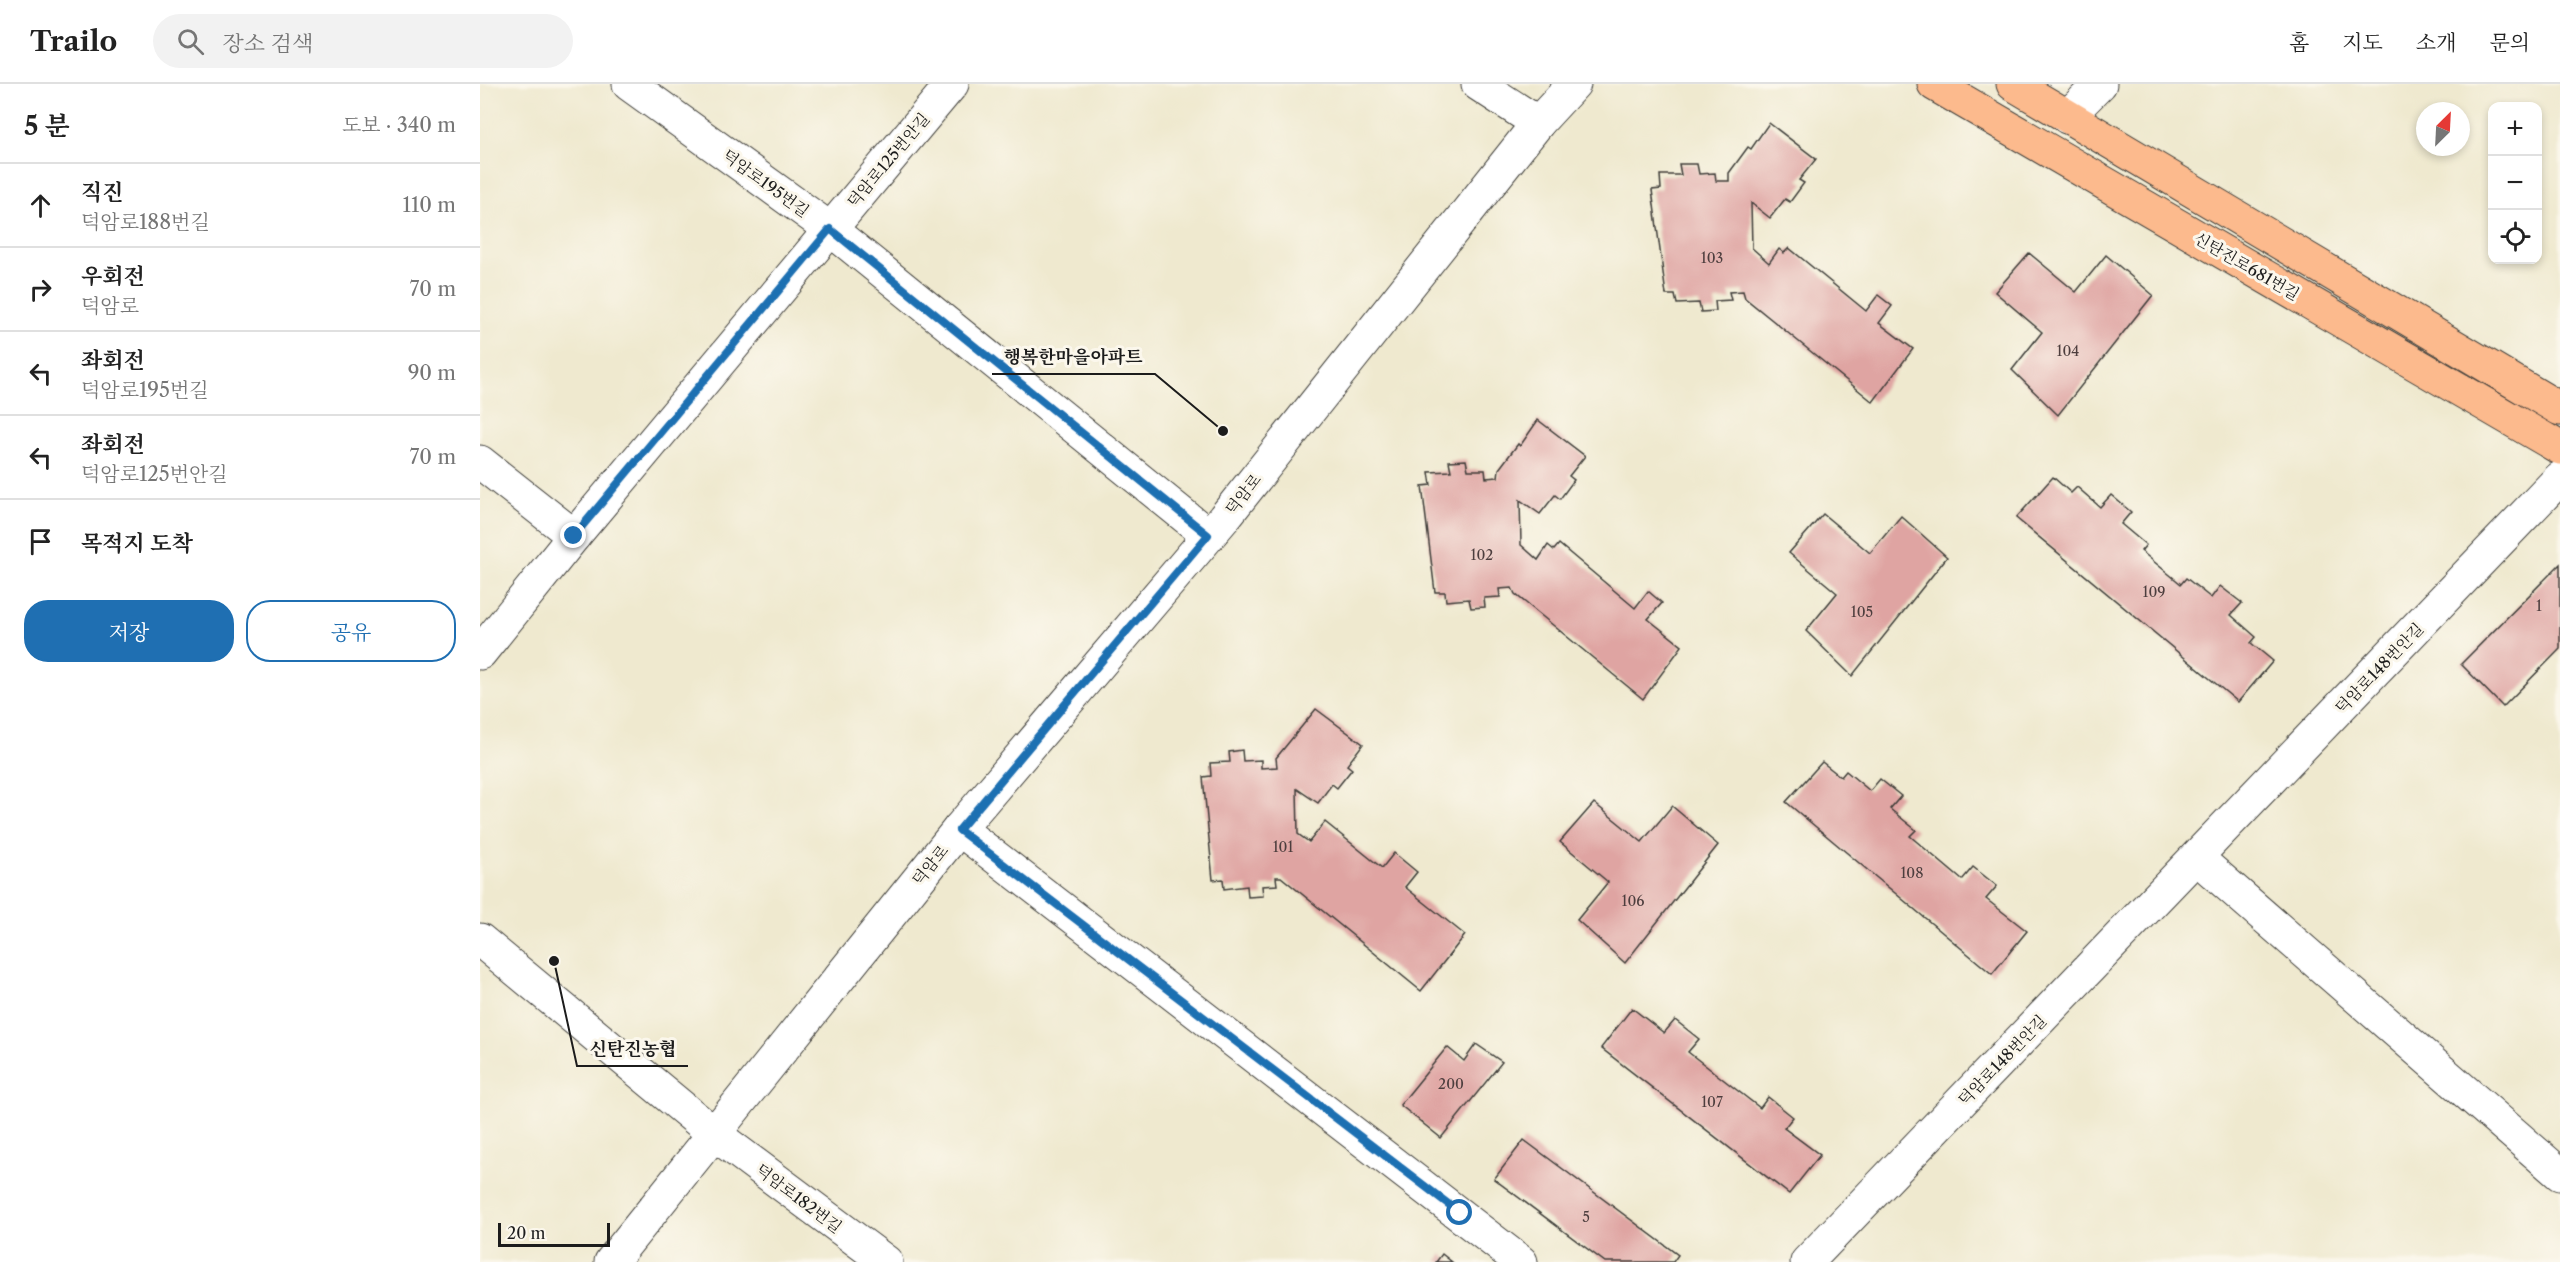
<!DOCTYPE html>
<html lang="ko">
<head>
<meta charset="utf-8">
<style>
  :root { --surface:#fff; --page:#f2f2f2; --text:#222; --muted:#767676; --line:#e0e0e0; --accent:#1f6fb2 }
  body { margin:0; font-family:"Libre Caslon Text","Noto Serif KR",serif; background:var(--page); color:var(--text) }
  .controls { position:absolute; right:18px; top:18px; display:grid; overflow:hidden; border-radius:12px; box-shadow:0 3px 9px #0003 }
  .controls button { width:54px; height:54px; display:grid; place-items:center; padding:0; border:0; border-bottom:2px solid var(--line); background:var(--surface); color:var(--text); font:30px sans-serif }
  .compass { position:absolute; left:1936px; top:18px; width:54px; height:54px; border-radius:50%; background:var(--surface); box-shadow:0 3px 9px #0003; rotate:24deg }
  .scale { position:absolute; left:18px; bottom:15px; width:112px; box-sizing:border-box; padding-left:6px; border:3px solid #1c1c1c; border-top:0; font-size:16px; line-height:21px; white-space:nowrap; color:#1c1c1c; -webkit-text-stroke:4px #fbf7ec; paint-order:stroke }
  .stop { position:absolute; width:18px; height:18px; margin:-14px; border:4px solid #1f6fb2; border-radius:50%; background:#fff }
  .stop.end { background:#1f6fb2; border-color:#fff; box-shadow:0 2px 6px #0008 }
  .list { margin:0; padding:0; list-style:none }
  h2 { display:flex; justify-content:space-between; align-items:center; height:78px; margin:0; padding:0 24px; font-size:26px }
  h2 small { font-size:20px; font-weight:400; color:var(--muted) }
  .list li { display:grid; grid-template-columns:39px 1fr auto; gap:18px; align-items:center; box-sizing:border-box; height:84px; padding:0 24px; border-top:2px solid var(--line) }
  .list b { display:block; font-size:22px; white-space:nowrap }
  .list p { margin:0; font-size:20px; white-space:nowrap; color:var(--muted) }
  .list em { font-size:20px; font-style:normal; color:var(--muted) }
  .actions { display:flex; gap:12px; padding:18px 24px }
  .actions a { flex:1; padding:14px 0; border:2px solid var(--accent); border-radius:24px; text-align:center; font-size:21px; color:var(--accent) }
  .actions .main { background:var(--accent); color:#fff }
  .icon { flex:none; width:33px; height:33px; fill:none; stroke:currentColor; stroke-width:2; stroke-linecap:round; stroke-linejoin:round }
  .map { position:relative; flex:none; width:2080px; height:1178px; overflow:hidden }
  header { display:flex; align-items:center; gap:36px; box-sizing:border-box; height:84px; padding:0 30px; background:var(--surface); border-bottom:2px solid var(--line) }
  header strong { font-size:28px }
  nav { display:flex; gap:33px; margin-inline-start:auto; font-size:21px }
  .search { width:420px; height:54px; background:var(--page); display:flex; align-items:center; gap:15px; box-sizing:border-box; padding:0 21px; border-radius:33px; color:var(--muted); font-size:22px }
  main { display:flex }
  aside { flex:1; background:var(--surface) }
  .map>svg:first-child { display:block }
  .building { fill:#dfa4a2 }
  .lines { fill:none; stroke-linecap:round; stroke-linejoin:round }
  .minor-casing { stroke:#3c3b37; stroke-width:35 }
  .major-casing { stroke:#3c3b37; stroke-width:35 }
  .minor { stroke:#fff; stroke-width:33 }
  .major { stroke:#fcba8d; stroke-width:33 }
  .route { stroke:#1f6fb2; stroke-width:8 }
  .labels { text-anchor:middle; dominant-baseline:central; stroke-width:6; stroke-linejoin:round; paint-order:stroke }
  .number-label { font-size:14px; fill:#4d3e3e }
  .street-label { font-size:16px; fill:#1c1c1c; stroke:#fbf7ec }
  .leader { fill:none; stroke:#1c1c1c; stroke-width:2 }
  .callout-dot { fill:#1c1c1c; stroke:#fbf7ec; stroke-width:2 }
  .callout-label { font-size:18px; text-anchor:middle; font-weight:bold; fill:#1c1c1c; stroke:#fbf7ec; stroke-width:6; stroke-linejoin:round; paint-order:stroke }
</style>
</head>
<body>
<header>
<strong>Trailo</strong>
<div class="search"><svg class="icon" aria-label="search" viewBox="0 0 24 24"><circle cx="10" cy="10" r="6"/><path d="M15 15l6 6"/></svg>장소 검색</div>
<nav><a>홈</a><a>지도</a><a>소개</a><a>문의</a></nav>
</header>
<main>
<aside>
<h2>5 분<small>도보 · 340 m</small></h2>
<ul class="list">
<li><svg class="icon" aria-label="ahead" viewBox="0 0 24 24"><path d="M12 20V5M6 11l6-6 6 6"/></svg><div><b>직진</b><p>덕암로188번길</p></div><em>110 m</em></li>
<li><svg class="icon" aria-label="right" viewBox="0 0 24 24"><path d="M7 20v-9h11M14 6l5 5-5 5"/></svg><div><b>우회전</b><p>덕암로</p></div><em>70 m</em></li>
<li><svg class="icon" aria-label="left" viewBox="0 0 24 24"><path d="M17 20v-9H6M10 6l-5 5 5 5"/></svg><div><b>좌회전</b><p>덕암로195번길</p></div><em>90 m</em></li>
<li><svg class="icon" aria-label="left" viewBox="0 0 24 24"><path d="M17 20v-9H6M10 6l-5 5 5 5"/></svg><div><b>좌회전</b><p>덕암로125번안길</p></div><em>70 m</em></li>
<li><svg class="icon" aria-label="arrive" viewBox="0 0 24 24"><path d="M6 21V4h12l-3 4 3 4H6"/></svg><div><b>목적지 도착</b></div></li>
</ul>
<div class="actions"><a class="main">저장</a><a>공유</a></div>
</aside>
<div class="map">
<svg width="2080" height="1178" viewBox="0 0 2080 1178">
  <rect width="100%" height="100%" fill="#fbf7ec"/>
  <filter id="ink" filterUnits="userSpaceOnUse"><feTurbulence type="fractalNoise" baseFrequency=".0167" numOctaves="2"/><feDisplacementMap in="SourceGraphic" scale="12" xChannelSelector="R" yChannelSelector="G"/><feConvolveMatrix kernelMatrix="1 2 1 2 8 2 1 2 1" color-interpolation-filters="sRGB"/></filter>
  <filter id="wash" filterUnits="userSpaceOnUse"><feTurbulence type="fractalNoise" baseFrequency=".008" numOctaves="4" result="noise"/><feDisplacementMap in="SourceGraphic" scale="24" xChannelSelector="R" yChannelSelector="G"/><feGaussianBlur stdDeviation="1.35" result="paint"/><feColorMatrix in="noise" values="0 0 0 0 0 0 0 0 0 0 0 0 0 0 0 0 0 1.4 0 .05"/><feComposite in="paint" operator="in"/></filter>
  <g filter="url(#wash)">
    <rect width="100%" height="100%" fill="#efe9cf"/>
    <g id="blocks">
      <g class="building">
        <path d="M1289,39L1336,75L1319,96L1324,99L1310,118L1305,115L1290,134L1271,119L1272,164L1289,179L1299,165L1304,169L1309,164L1386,227L1398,211L1412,222L1399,239L1433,265L1393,318L1265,214L1263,207L1249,208L1251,216L1235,217L1236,227L1221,228L1219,219L1197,220L1195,211H1186L1172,106L1181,105L1180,91H1201L1199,80H1217L1219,90L1235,89L1236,97H1249V89L1268,63L1271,65Z"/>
        <path d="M1549,169L1596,208L1626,171L1673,211L1578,331L1532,286L1562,248L1515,208Z"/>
        <path d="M1058,336L1105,372L1089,392L1094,396L1080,415L1075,411L1060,430L1040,416L1041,461L1058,476L1068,461L1074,466L1079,460L1155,524L1168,507L1182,519L1168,535L1202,562L1163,615L1035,510L1032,504L1019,505L1020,513L1004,514L1005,523L991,524L989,515L966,517L965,508H955L942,402L951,401L949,388L971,387L969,377L986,376L988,386H1005L1006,394L1018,393L1019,385L1038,360L1040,362Z"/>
        <path d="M1573,393L1591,409L1597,403L1620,423L1631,411L1651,428L1641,440L1666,461L1661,467L1701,500L1706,494L1731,514L1740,502L1762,519L1751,531L1776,553L1771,559L1793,577L1758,618L1536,434Z"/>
        <path d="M1343,430L1390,469L1421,432L1467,473L1372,592L1326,547L1357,509L1309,469Z"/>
        <path d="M2080,480V565L2023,623L1981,580Z"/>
        <path d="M836,625L883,660L867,681L872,685L857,704L852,700L838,719L817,705L818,750L829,758L845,738L902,784L914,769L937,788L925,803L985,851L941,907L801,793H796L797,801L782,802L783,812L768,813L767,802L744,805L743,795L733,796L723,693L731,692L730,679L750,678L749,668L762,666L763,677L781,676V684L797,683L796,674Z"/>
        <path d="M1342,678L1361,693L1366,687L1390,707L1400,695L1421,712L1410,725L1436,746L1430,752L1482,796L1493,783L1517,802L1506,815L1547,847L1512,890L1306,718Z"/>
        <path d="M1114,719L1162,758L1192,722L1238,761L1145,879L1097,836L1128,798L1080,758Z"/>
        <path d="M1152,924L1184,949L1195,936L1219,955L1208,968L1280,1024L1288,1013L1313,1033L1304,1044L1340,1071L1309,1110L1121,964Z"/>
        <path d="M996,960L1022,978L961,1054L920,1021L967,963L984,977Z"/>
        <path d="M1044,1056L1198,1171L1193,1178H1125L1014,1095Z"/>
        <path d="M962,1170L972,1178H956Z"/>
      </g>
    </g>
  </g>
  <g filter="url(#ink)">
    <use href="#blocks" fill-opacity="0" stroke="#3c3b37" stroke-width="1.5"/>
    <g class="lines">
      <g class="minor-casing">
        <g id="minor">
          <path d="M149,0L350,145L728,451"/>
          <path d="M998,0L1058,39"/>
          <path d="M1587,33L1620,0"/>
          <path d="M0,378L94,452"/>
          <path d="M0,569L94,452L472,0"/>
          <path d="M479,745L1041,1178"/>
          <path d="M1717,774L2080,1090"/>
          <path d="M0,856L233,1049L406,1178"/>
          <path d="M131,1178L479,745L744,434L1058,39L1094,0"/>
          <path d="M1327,1178L2080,394"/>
        </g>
      </g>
      <g class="major-casing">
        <g id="major">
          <path d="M1454,0L2080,364"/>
          <path d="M1533,0L2080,325"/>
        </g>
      </g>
      <use href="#minor" class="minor"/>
      <use href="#major" class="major"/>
    </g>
  </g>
  <g class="lines" filter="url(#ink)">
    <path class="route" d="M94,452L350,145L728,451L479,746L980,1129"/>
  </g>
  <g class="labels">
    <g class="number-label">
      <text x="1232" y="174">103</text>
      <text x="1588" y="267">104</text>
      <text x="1002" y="471">102</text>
      <text x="1674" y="508">109</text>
      <text x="2059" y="522">1</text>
      <text x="1382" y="528">105</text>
      <text x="803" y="763">101</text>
      <text x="1432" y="789">108</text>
      <text x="1153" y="817">106</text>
      <text x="971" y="1000">200</text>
      <text x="1232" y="1018">107</text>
      <text x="1106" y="1133">5</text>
    </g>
    <g class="street-label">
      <text transform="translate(408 76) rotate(-50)">덕암로125번안길</text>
      <text transform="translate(286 99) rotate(36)">덕암로195번길</text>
      <text transform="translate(1767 182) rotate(30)">신탄진로681번길</text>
      <text transform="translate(763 410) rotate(-52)">덕암로</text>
      <text transform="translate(1899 584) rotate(-46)">덕암로148번안길</text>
      <text transform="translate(450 781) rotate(-51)">덕암로</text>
      <text transform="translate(1522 976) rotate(-46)">덕암로148번안길</text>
      <text transform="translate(319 1114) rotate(37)">덕암로182번길</text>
    </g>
  </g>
  <path class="leader" d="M743 347L675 290H512M74 877L97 982H208"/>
  <g class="callout-dot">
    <circle cx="743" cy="347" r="6"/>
    <circle cx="74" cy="877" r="6"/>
  </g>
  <g class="callout-label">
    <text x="593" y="279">행복한마을아파트</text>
    <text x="153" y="971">신탄진농협</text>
  </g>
</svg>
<div class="controls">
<button>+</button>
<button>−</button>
<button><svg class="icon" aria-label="locate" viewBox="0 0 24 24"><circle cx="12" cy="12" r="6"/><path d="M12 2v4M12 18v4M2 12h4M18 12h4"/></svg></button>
</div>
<svg class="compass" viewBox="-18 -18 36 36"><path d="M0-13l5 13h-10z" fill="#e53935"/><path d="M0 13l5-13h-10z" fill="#767676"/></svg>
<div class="scale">20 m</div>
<div class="stop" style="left:980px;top:1129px"></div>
<div class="stop end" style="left:94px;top:452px"></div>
</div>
</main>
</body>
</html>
